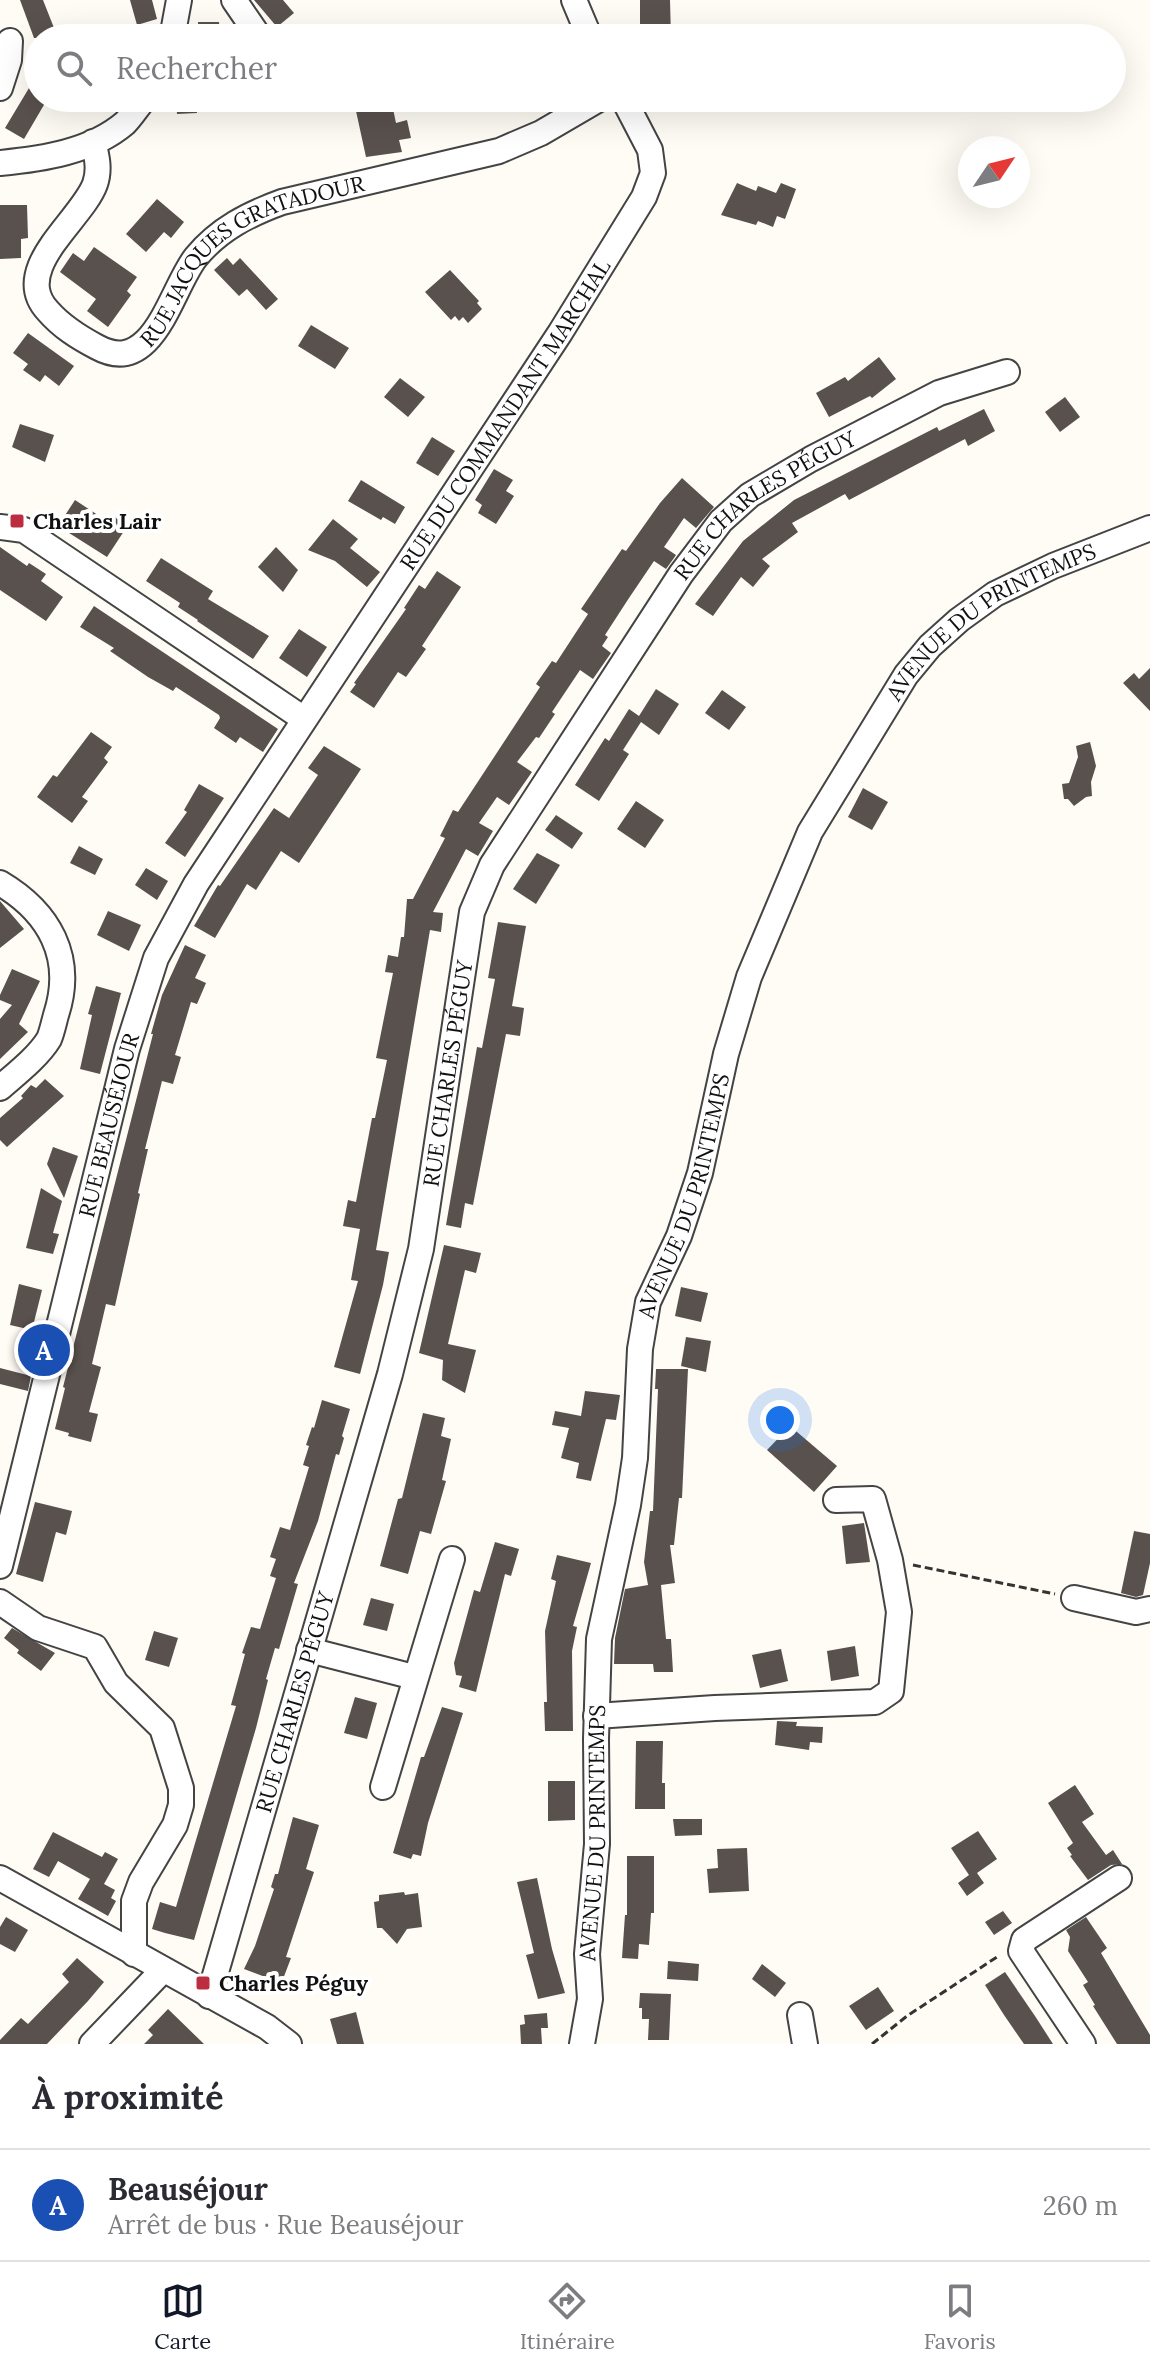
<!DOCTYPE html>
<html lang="fr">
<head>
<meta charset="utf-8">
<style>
  :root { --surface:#fff; --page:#f7f7f7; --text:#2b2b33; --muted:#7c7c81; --line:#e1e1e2; --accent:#111827 }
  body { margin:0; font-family:Lora,serif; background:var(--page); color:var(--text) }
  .compass { position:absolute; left:958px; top:136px; width:72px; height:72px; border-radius:50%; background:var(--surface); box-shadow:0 8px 32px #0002; rotate:55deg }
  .you { position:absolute; left:780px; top:1420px; width:28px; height:28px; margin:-20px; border:6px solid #fff; border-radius:50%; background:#1a73e8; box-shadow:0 0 0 12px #1a73e833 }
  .badge { display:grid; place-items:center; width:52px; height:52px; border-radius:50%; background:var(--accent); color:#fff; font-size:26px; font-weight:700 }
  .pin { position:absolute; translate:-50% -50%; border:4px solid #fff; box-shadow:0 2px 8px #0006 }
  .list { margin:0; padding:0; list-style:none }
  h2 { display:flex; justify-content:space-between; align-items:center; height:104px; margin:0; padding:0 32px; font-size:34px }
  h2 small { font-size:26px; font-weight:400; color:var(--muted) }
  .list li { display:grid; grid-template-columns:52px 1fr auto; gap:24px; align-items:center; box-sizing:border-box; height:112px; padding:0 32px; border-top:2px solid var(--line) }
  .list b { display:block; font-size:30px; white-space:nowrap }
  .list p { margin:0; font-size:26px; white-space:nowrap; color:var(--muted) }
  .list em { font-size:26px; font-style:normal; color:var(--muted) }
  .icon { flex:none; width:44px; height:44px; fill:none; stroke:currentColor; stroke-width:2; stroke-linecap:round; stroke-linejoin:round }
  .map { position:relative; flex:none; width:1150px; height:2044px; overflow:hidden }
  .search { position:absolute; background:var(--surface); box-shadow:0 8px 32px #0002; left:24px; right:24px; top:24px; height:88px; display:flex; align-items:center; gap:20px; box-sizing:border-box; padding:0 28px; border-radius:44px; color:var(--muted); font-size:30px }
  .sheet { height:216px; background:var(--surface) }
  nav { display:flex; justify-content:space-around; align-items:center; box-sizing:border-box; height:112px; border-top:2px solid var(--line); background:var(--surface); font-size:22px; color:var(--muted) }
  nav a { display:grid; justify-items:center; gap:4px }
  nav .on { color:var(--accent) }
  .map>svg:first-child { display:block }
  .building { fill:#59514d }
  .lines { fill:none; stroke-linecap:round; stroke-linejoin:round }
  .minor-casing { stroke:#444; stroke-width:28 }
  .path { stroke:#333; stroke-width:3; stroke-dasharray:8 4; stroke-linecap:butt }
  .minor { stroke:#fff; stroke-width:24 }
  .poi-dot { fill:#bd2d40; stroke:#fff; stroke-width:3 }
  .labels { text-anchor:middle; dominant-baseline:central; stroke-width:8; stroke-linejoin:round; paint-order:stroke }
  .street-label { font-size:22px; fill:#111; stroke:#fff }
  .poi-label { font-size:22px; font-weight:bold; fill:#111; stroke:#fff; text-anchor:start }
</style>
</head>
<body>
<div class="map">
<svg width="1150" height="2044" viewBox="0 0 1150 2044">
  <rect width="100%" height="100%" fill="#fffcf5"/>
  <g class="building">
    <path d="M20,0H43L58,38H34Z"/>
    <path d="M130,0H152L157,19L137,25Z"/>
    <path d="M254,0H283L294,13L277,27Z"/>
    <path d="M640,0H670L671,38H640Z"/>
    <path d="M198,22H219L220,38H198Z"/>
    <path d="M38,73V98H48L24,139L5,128Z"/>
    <path d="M176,98H197V113L177,114Z"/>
    <path d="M392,104L396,123L407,120L411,138L399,140L402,152L366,157L356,111Z"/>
    <path d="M737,183L756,191L758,186L776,193L781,183L796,189L785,219L777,216L773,227L758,221L756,225L721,215Z"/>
    <path d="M157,199L184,222L171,238L164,232L146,252L126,234Z"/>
    <path d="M0,205H27L28,238L21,239V258L0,259Z"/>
    <path d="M94,247L137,277L127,291L131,295L108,327L87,311L96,299L60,272L73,253L84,261Z"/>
    <path d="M227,258L233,265L240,258L278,299L266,310L247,289L239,296L214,270Z"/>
    <path d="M450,270L479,301L477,303L482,309L468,323L463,317L459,321L455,316L451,320L425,292Z"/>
    <path d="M311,325L349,348L335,369L298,346Z"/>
    <path d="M28,333L74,366L59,386L45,375L40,382L23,370L28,364L13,353Z"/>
    <path d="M879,357L896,379L872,398L870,396L829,417L816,393L845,377L848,381Z"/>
    <path d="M400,378L425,397L408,417L384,397Z"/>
    <path d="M1065,397L1080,417L1060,432L1045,412Z"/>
    <path d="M984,409L995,431L968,446L965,439L849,500L845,494L792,523L798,532L762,559L770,566L753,587L741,577L713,616L695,604L743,541L794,500L937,427L939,431Z"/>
    <path d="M20,424L54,435L45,462L12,447Z"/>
    <path d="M432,437L455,451L438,476L416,463Z"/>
    <path d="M494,469L513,480L506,491L514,496L496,524L478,513L482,505L475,500Z"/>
    <path d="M682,478L714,507L696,528L684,518L664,547L676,555L674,558L666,569L654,561L629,598L605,635L608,637L602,646L611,653L593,679L580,670L552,712L555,714L539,738L536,737L517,762L532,772L509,805L497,797L479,823L493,831L478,856L466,849L433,912L443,913L441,932L430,930L376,1250L389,1252L383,1285L360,1374L334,1367L358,1281L351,1280L360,1229L343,1226L348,1200L356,1202L372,1118H375L387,1060L376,1058L393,973L385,972L388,955L398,957L401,937H404L407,899H413L445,838L440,836L453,810L458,812L540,687L536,684L552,661L556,663L588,614L581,609L622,549L626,551L660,503Z"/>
    <path d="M361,480L405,507L395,524L383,517L381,520L348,501Z"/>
    <path d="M75,500L110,523L114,516L128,525L107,557L58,526Z"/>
    <path d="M333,519L358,539L350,548L380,572L367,587L335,561L308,550Z"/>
    <path d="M0,547L27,566L29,563L46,574L41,581L63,597L46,621L0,590Z"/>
    <path d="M276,547L298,570L283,592L258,567Z"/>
    <path d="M161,558L213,591L208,599L269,636L253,659L197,621L198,620L178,607L180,603L146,581Z"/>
    <path d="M437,571L461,587L422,646L426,649L406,677L398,672L374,708L350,692L356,684L354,683L406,609L404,608L419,585L425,589Z"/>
    <path d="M94,606L278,729L263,752L240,737L236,743L214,728L220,718L219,715L176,687L173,691L148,677L110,651L114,648L80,627Z"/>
    <path d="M299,629L327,647L307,677L279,658Z"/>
    <path d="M1150,668V711L1123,683L1134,673L1139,679Z"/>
    <path d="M656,689L679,704L659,735L641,722L623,750L629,754L599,801L575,785L605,738L609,741L629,709L639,716Z"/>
    <path d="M722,690L746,707L729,730L705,713Z"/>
    <path d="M91,732L112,747L104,758L108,762L82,797L88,801L72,823L37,797L53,775L57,777Z"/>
    <path d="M1090,742L1096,766L1091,782L1092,796L1086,797L1074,806L1068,799H1064L1062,784L1069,783L1078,757L1076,746Z"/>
    <path d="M324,746L361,769L299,863L281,851L256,890L247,884L215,938L194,926L218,885L220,886L274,808L289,818L318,775L308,768Z"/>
    <path d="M199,784L224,798L185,857L165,843L187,812L184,810Z"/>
    <path d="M863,788L888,802L872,830L848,817Z"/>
    <path d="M636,801L664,820L645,848L617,829Z"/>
    <path d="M556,815L583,833L572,849L545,830Z"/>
    <path d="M79,846L103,859L95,875L70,863Z"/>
    <path d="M537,853L560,865L536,904L513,889Z"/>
    <path d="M146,868L168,881L157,900L135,885Z"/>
    <path d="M0,901L24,929L0,948Z"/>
    <path d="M108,911L141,925L129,951L97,935Z"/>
    <path d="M498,922L526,926L512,1006L524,1008L520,1036L506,1034L473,1205L465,1203L461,1228L446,1225L477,1047L482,1048L495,979L488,978Z"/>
    <path d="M185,945L206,955L195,978L206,983L197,1004L191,1002L175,1055L181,1057L173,1084L162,1081L145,1149H148L138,1193L140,1194L115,1306L106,1304L92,1364L101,1367L89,1412L98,1414L91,1442L68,1436L69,1433L55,1429L65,1388L63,1387L153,1034H151L162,995Z"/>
    <path d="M12,969L40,981L19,1024L28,1032L0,1059V1019L12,1005L0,1000V995Z"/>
    <path d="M96,986L121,993L100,1074L80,1069L92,1015L88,1014Z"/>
    <path d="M45,1079L64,1096L7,1147L0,1140V1118L23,1098L21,1096L31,1085L36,1088Z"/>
    <path d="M53,1147L78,1156L64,1198L47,1164Z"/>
    <path d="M41,1188L62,1201L53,1233L59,1234L53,1254L26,1248Z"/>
    <path d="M444,1245L481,1253L476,1273L465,1270L448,1344L476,1350L465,1393L442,1380L443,1360L419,1353Z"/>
    <path d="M19,1284L42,1290L32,1330L10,1325Z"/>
    <path d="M681,1287L708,1293L701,1322L675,1316Z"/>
    <path d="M686,1337L711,1341L706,1372L681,1366Z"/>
    <path d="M0,1368L31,1376L28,1391L0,1384Z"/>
    <path d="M656,1369H688L682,1498H679L674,1545H670L675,1583L661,1585L666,1639H671L673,1672H654L653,1664H614L615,1638L625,1589L648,1585L644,1562L650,1511H653L658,1389H655Z"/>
    <path d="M585,1391L620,1395L616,1420L606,1419L591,1481L576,1478L579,1463L561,1458L569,1428L552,1425L555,1411L581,1416Z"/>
    <path d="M322,1400L350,1409L342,1436L344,1438L339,1455L336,1454L318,1521L294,1583L298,1584L279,1649L275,1648L266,1679L268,1680L256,1728L194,1940L165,1933L152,1929L160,1902L176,1907L236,1706L231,1705L245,1654L242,1653L251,1627L260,1629L276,1578L270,1576L276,1559L270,1557L280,1527L290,1530L309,1467L303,1465L309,1446L306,1445L312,1427L314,1428Z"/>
    <path d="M423,1413L445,1418L441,1436L451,1439L442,1480L446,1481L431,1534L420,1531L408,1574L380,1566L398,1499L402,1498Z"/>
    <path d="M790,1426L837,1466L814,1492L767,1450Z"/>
    <path d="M35,1502L72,1511L66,1535L56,1532L43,1582L16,1574Z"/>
    <path d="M864,1523L870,1562L846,1564L842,1526Z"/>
    <path d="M1134,1531L1150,1534V1563L1143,1595L1136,1597L1121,1593Z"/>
    <path d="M495,1542L519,1549L511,1576L505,1574L476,1692L459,1687L462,1676L456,1675L454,1663L474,1590L480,1592Z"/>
    <path d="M557,1555L591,1563L573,1626L577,1627L572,1651L573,1731H545L544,1702H547L545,1631L556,1581L551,1579Z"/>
    <path d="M371,1598L394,1604L387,1631L363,1625Z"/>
    <path d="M12,1628L55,1653L41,1671L17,1653L19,1650L4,1638Z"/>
    <path d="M154,1631L178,1638L169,1667L145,1660Z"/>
    <path d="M855,1646L859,1676L831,1681L827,1651Z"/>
    <path d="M781,1649L788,1681L760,1688L752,1655Z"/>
    <path d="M355,1697L377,1703L367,1739L344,1733Z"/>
    <path d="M442,1707L463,1713L428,1823L421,1856L413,1854L411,1859L393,1853L421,1757H424Z"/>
    <path d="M777,1721L797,1722L796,1726L823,1727L822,1743L810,1742L809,1750L775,1745Z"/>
    <path d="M636,1741H663L662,1783H665V1809H635Z"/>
    <path d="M548,1781H575V1820L548,1821Z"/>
    <path d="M1075,1785L1094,1814L1082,1822L1106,1855L1113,1850L1122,1864L1111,1865L1088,1880L1070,1856L1072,1855L1067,1848L1073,1843L1048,1803Z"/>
    <path d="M293,1817L319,1825L306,1869L314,1872L286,1957L291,1958L280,1987L267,1982L268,1978L244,1969L255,1946L274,1889L271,1887L275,1874H278Z"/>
    <path d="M673,1819H702V1835L675,1836Z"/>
    <path d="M978,1831L997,1859L977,1873L984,1883L967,1896L958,1883L969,1875L951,1848Z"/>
    <path d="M53,1832L102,1857L105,1852L118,1859L104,1884L115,1890L111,1898L116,1901L108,1916L78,1899L90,1879L58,1861L49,1877L33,1869Z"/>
    <path d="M747,1848L749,1891L709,1893L707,1869L718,1868L717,1849Z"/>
    <path d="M627,1856H654V1913H651L649,1945L639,1944L638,1959L622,1958L625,1915H627Z"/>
    <path d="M537,1878L552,1949L565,1993L538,1999L526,1955L534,1953L517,1882Z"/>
    <path d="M404,1892L405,1895L418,1893L422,1927L407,1929L397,1944L382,1928H377L374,1902L379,1901V1895Z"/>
    <path d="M1003,1911L1012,1923L994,1935L985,1922Z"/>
    <path d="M6,1917L28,1930L15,1952L0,1944V1927Z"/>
    <path d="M1086,1917L1107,1948L1101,1953L1150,2035V2044H1117L1093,2006L1095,2005L1083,1985L1088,1982L1068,1951L1070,1937L1066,1930Z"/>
    <path d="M77,1958L104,1982L88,2001L47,2044H0V2040L21,2018L28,2024L69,1982L62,1974Z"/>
    <path d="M668,1961L699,1964L698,1981L667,1979Z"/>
    <path d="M762,1964L786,1983L775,1997L752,1979Z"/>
    <path d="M1005,1972L1035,2016L1053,2044H1024L1004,2015L985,1985Z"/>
    <path d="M878,1987L894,2011L866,2030L849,2006Z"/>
    <path d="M640,1993L671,1994L669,2040H648L649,2019H642V2008H639Z"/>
    <path d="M168,2009L204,2044H144L153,2035L148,2030Z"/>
    <path d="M356,2012L364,2044H337L330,2019Z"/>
    <path d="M547,2013L548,2028H541L542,2044H521L520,2025L525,2024L524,2015Z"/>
  </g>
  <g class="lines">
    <g class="minor-casing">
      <g id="minor">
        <path d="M234,0L260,38"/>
        <path d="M574,0L590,38"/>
        <path d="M172,38L179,0"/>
        <path d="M0,88L9,60L10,41"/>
        <path id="s1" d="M93,142C97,156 100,170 95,184C82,220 9,269 48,311C62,327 78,337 97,347C154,378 171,288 196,257C219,229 249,214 282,202L499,151L541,133L601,98"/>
        <path d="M0,163C42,159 91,152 125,123C132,116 138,106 145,98"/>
        <path d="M0,527L24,530L304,719"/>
        <path d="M0,883C49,912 75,957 56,1015C54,1022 52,1032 49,1039C38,1057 16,1074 0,1088"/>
        <path id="s2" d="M0,1566L127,1049L156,958L196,884L560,333L644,197L653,173L650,150L623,98"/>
        <path d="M1074,1598L1136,1612L1150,1609"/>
        <path d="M0,1602L38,1628L95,1647L116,1683L162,1728L181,1788V1805L175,1825L141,1882L134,1901V1954"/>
        <path d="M309,1650L414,1677"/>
        <path d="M596,1716L715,1708L875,1702L891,1691L899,1612L890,1560L873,1499L836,1500"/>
        <path d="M383,1787L452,1559"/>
        <path d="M0,1878L267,2027L289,2044"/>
        <path id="s3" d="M209,1996L390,1374L421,1249L472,912L492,865L681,574L721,521L750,495L811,459L939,393L1007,372"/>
        <path d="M800,2015L805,2044"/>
        <path d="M92,2044L163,1970"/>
        <path id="s4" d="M582,2044L590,1999L587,1954L597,1844L596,1739L599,1639L628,1505L635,1458L640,1349L648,1302L679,1236L700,1173L726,1054L749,977L810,832L906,675L930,646L959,620L995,594L1053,566L1150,528"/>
        <path d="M1083,2044L1021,1951L1024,1940L1119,1878"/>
      </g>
    </g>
    <g class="path">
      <path d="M913,1565L1055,1594"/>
      <path d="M872,2044L907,2016L1000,1955"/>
    </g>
    <use href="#minor" class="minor"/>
  </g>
  <g class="poi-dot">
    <rect x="9" y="513" width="16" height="16" rx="4"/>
    <rect x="195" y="1975" width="16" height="16" rx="4"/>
  </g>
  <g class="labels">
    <g class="street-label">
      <text stroke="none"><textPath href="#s1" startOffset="446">RUE JACQUES GRATADOUR</textPath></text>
      <text stroke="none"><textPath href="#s2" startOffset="1274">RUE DU COMMANDANT MARCHAL</textPath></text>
      <text stroke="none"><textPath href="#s3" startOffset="1626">RUE CHARLES PÉGUY</textPath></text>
      <text stroke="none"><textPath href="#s4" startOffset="1532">AVENUE DU PRINTEMPS</textPath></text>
      <text stroke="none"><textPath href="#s3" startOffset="954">RUE CHARLES PÉGUY</textPath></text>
      <text stroke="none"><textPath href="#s2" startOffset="454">RUE BEAUSÉJOUR</textPath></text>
      <text stroke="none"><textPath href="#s4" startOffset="860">AVENUE DU PRINTEMPS</textPath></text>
      <text stroke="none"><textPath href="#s3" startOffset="306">RUE CHARLES PÉGUY</textPath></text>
      <text stroke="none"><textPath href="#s4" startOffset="212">AVENUE DU PRINTEMPS</textPath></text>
    </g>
    <g class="poi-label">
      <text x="33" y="521">Charles Lair</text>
      <text x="219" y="1983">Charles Péguy</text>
    </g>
  </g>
</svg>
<svg class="compass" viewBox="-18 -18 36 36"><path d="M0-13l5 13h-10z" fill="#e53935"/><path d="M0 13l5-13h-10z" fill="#7c7c81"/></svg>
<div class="you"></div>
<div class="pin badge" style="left:44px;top:1350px;background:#1a4fb4">A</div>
<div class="search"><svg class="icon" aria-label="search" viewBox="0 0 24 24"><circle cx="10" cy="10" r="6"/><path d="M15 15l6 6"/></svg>Rechercher</div>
</div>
<section class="sheet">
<h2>À proximité<small></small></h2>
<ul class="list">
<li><span class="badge" style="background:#1a4fb4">A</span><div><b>Beauséjour</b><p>Arrêt de bus · Rue Beauséjour</p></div><em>260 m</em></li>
</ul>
</section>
<nav>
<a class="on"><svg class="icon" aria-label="map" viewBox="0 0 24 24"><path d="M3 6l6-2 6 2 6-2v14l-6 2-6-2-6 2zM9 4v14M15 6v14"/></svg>Carte</a>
<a><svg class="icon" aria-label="directions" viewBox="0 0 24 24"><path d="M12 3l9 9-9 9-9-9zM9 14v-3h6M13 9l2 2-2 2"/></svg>Itinéraire</a>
<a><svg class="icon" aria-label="saved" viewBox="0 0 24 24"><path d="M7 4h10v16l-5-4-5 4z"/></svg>Favoris</a>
</nav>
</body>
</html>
